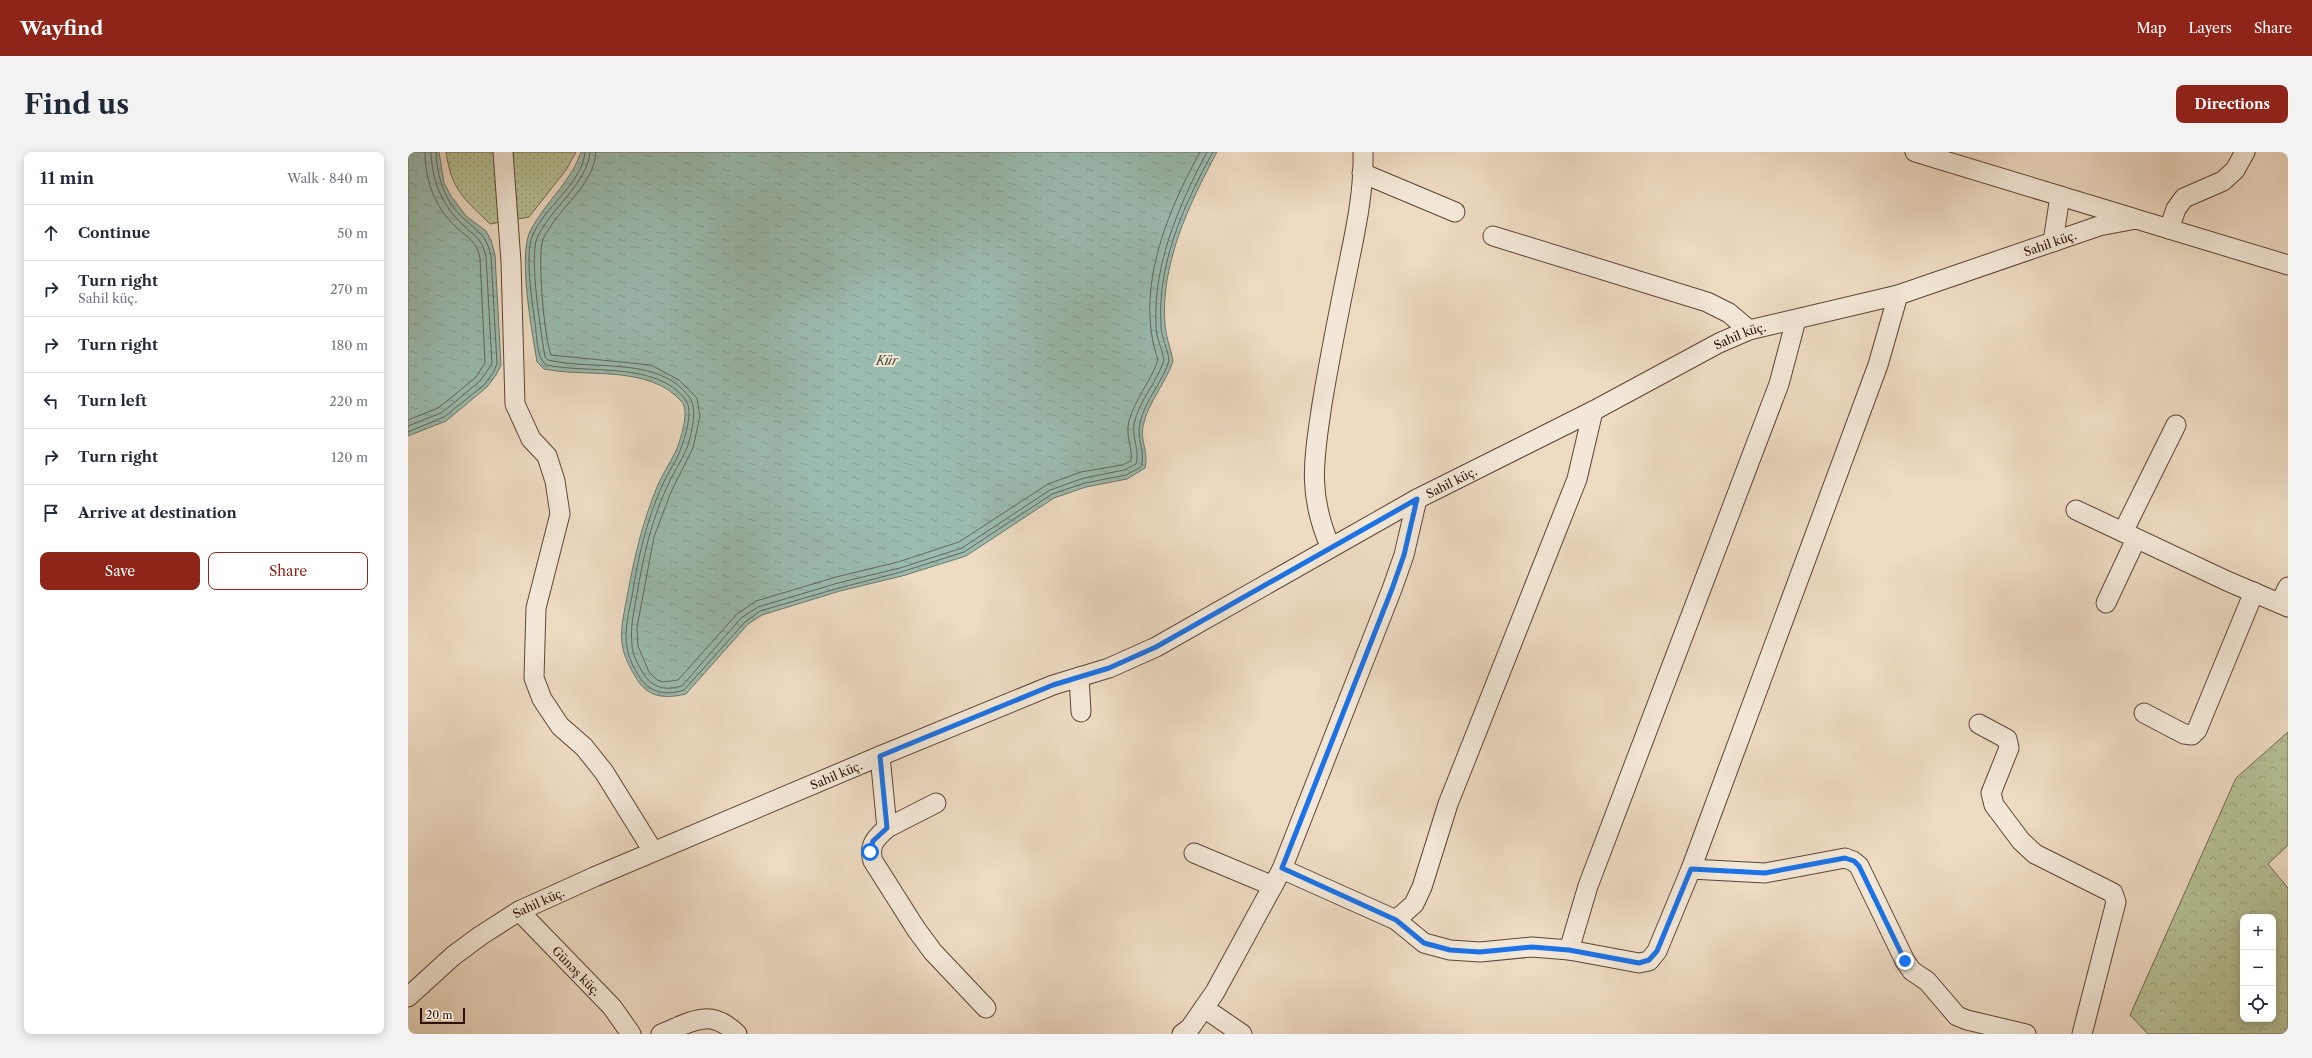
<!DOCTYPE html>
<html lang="en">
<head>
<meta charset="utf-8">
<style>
  :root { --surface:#fff; --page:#f2f2f3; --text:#1f2937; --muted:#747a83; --line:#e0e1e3; --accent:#8f2418 }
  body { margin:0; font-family:"Libre Caslon Text",serif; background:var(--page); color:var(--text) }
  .controls { position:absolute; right:12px; bottom:12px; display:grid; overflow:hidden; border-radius:8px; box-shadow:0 2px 10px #0003 }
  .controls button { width:36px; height:36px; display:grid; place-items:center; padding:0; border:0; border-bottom:1px solid var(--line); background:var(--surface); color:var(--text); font:20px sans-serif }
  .scale { position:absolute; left:12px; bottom:10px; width:45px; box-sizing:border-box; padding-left:4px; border:2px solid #2f1104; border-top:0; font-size:11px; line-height:14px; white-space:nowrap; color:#2f1104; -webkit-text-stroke:3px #f3e8d7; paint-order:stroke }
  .stop { position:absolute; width:12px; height:12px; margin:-9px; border:3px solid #1a73e8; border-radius:50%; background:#fff }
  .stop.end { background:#1a73e8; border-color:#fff; box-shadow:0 1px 4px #0008 }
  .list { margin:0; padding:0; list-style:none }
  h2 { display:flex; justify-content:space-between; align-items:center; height:52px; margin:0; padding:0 16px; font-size:17px }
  h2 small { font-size:13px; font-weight:400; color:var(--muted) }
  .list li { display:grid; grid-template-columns:26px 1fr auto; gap:12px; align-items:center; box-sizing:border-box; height:56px; padding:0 16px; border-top:1px solid var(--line) }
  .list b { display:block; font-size:15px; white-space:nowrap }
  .list p { margin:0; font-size:13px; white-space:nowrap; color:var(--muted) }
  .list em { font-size:13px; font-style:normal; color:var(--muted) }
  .actions { display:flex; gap:8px; padding:12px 16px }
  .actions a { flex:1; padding:9px 0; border:1px solid var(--accent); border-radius:8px; text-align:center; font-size:14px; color:var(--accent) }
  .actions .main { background:var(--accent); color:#fff }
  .icon { flex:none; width:22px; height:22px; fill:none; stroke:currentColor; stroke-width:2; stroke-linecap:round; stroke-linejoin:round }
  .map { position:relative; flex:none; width:1880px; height:882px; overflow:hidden; border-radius:8px }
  header { display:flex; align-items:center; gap:24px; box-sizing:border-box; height:56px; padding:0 20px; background:var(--accent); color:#fff }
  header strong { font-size:19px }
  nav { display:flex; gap:22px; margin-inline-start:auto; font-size:14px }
  .intro { display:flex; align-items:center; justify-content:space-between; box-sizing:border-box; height:96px; padding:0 24px }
  h1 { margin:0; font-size:28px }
  .button { padding:10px 18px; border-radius:8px; background:var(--accent); color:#fff; font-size:14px; font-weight:700 }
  main { display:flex; gap:24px; padding:0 24px }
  aside { flex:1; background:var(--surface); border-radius:8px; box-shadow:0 2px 10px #0003 }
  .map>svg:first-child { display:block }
  .grass { fill:url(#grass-dots); stroke:#72694c }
  .forest { fill:url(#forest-crowns); stroke:#72694c; fill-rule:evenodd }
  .water { fill:url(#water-ripples); stroke:#6f776b }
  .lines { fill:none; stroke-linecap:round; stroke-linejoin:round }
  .shore { stroke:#64665a; stroke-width:1 }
  .minor-casing { stroke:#5e4434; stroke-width:21 }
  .minor { stroke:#f3e8d7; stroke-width:19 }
  .route { stroke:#1a73e8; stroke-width:5 }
  .labels { text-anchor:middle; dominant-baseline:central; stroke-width:4; stroke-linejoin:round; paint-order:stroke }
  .street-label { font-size:12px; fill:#2f1104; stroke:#f3e8d7 }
  .water-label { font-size:13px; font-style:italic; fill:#544c40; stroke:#f3e8d7 }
</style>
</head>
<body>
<header>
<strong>Wayfind</strong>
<nav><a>Map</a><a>Layers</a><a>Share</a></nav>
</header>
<div class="intro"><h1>Find us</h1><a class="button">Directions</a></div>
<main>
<aside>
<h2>11 min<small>Walk · 840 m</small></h2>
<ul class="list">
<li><svg class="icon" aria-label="ahead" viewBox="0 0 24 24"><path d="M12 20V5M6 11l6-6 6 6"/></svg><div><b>Continue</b></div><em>50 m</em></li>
<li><svg class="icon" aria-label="right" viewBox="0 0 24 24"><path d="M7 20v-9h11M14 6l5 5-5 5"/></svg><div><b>Turn right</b><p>Sahil küç.</p></div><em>270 m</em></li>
<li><svg class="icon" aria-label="right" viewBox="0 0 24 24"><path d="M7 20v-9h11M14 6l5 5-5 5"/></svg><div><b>Turn right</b></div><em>180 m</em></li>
<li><svg class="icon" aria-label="left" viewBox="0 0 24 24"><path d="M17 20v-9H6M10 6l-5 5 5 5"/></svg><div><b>Turn left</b></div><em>220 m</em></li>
<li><svg class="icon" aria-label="right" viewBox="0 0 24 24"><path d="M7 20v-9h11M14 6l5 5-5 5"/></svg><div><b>Turn right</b></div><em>120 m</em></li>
<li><svg class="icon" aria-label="arrive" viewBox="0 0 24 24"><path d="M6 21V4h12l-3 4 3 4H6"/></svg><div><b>Arrive at destination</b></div></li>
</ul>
<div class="actions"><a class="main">Save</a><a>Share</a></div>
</aside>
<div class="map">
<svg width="1880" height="882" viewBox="0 0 1880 882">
  <defs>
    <pattern id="grass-dots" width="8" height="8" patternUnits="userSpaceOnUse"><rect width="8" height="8" fill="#b5c195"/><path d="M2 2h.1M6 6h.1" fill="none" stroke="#9ca57f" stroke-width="1.8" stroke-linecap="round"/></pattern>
    <pattern id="forest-crowns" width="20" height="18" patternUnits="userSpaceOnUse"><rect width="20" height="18" fill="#b5c195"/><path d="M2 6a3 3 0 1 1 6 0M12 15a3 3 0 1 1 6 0" fill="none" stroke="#9ca57f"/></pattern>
    <pattern id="water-ripples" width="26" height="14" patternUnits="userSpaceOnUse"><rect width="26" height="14" fill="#9abbaf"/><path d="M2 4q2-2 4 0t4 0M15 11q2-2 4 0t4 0" fill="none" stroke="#85a095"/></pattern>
  </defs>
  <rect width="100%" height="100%" fill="#eddbc2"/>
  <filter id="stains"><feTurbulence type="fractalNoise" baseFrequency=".005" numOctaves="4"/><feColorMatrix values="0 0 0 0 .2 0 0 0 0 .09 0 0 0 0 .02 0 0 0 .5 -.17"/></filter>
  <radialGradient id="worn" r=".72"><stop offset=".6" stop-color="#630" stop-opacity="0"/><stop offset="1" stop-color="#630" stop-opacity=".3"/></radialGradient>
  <path class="grass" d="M38,0H168L158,18L121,65L82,72C55,45 44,39 38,0Z"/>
  <path class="forest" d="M1880,580V693L1860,712L1880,736V882H1740L1722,863L1828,626ZM1835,765H1865V867H1835Z"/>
  <g class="water">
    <path d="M0,0H31L36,31L43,44L58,64L78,79L83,88L87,103L93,213L88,223L79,235L38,269L0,284Z"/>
    <path d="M173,0H809C781,52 752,113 757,173C758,186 763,197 765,209C758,231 740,250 735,274C732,288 741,301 737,316L719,327L678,335L646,346L558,404L494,424L432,439L354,463L340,472L278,542C256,547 239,546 227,524C222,516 217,506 215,497C211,480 216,462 219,445C226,407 234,371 249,335C255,320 266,306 271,291C274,281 281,259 274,250C241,212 179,226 136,217L129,210C124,179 112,115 120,85C121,80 125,74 128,69C143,45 164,27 173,0Z"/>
  </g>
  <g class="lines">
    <g class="shore">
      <path d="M177,0C174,33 135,55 124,85C117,103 124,150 127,170C129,183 128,205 138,213C180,222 249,209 278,248C285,259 278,282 274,293C270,308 259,321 253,336C238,371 230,406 224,444C221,460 216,477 219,495C220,506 228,521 235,530C247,542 260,543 276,538L337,470L352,459L431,436L493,420L556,400L644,342L677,331L718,323L733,315C738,300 728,286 732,271C737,248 754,231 761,209C760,197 753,186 753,173C749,112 776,52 805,0"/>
      <path d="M182,0C180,31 141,58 129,86C121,106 133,181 137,205L140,208C184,219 252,203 282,246C290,258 283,284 279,296C273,310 264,323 258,337C243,370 235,406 229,442C226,459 222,475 224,493C224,502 230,512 235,521C244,536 258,539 274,534L333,466L350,455L430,431L492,416L554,396L642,338L676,326L716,318L728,312C732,300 724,286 726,272C731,248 749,231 756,208C754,196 748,186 748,173C745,112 771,53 799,0"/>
      <path d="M188,0C187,30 155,53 141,77C138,81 135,86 134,91C130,110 136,184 143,203L243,213L271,228L289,246L292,264L285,296L263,340L246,385L229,475L230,494L241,520L249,528L255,530L270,528L329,462L348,449L428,425L490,410L551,390L640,332L673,320L714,313L723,309C725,296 717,284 721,269C727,247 743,229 750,208C726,139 759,60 792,0"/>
      <path d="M0,268L30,256L39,249L68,225L77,211L72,106C68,88 61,87 48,75C27,56 17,28 17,0"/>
      <path d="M0,274L33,261L42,254L72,229L84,212L78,105C73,83 65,84 51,69C32,49 24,27 23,0"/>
      <path d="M0,280L36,265L76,233L85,221L89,212L83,104C78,83 72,81 56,67C37,50 29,26 28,0"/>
    </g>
    <g class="minor-casing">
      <g id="minor">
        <path d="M95,0L103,110L107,252L123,287L139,304L147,329L152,362L128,456L126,526L134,547L152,574L176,595L196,620L245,699"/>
        <path d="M1507,0L1725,66"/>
        <path d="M954,21L1047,60"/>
        <path d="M1761,77L1768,57L1776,46L1815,29L1827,18L1837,0"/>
        <path d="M1085,84L1299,150L1321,161L1341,178"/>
        <path d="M1645,90L1652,44"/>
        <path d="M1668,358L1819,429L1880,455"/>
        <path d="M1715,380L1768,273"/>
        <path d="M922,394C899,341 906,307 914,252C922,203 932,154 942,105C949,71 956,36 955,0"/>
        <path d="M1698,451L1728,387"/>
        <path d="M1872,451L1880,435"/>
        <path d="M671,525L673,560"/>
        <path d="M1736,561L1776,582L1784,583L1789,578L1846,440"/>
        <path d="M1571,572L1599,587L1601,596L1583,641L1586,653L1613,689L1627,702L1705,741L1708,750L1674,882"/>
        <path d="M472,604L479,676C468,686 460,693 465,709L508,777L525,800L578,856"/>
        <path d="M479,676L528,651"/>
        <path d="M786,701L865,734"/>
        <path d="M874,717L988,768L1016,791L1042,798L1072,800L1124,795L1161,798L1231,811L1241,809L1249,799L1283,717L1470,213L1490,143"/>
        <path d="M1283,717L1357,721L1437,706L1445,709L1451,714L1497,809L1504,819L1519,829L1549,864L1559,868L1618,882"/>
        <path id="s1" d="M111,759L204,855L223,882"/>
        <path d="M988,768L1006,752L1014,735L1040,652L1169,327L1185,259"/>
        <path d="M1161,798L1180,734L1371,232L1388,168"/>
        <path id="s2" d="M0,845L45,804L72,784L111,759L186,725L472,604L645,533L701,516L748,495L1009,347L1185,259L1311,191L1341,178L1490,143L1691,74L1728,67L1880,113"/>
        <path d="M796,856L834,882"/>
        <path d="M253,882C283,870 302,855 329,882"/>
        <path d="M774,882L782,876L807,840L874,717L984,437L996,403L1009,347"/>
      </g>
    </g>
    <use href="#minor" class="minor"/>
  </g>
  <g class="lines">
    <path class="route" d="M462,700L465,689L479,676L472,604L645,533L701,516L748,495L1009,347L996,403L984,437L874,716L988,768L1016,791L1042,798L1072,800L1124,795L1161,798L1231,811L1241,808L1249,799L1283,717L1357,721L1437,706L1446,709L1451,714L1497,809"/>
  </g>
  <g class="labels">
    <g class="street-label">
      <text stroke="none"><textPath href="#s2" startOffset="1817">Sahil küç.</textPath></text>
      <text stroke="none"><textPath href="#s2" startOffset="1493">Sahil küç.</textPath></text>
      <text stroke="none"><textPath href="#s2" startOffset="1169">Sahil küç.</textPath></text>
      <text stroke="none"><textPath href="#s2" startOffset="486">Sahil küç.</textPath></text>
      <text stroke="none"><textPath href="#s2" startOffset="162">Sahil küç.</textPath></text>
      <text stroke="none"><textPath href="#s1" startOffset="83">Günəş küç.</textPath></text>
    </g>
    <g class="water-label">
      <text x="479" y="208">Kür</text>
    </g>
  </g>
  <rect width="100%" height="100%" filter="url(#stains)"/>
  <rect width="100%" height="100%" fill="url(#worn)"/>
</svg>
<div class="controls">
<button>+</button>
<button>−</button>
<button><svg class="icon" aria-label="locate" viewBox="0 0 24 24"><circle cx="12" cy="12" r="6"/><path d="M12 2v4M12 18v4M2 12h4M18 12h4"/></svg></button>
</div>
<div class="scale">20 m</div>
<div class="stop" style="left:462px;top:700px"></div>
<div class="stop end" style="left:1497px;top:809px"></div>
</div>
</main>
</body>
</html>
